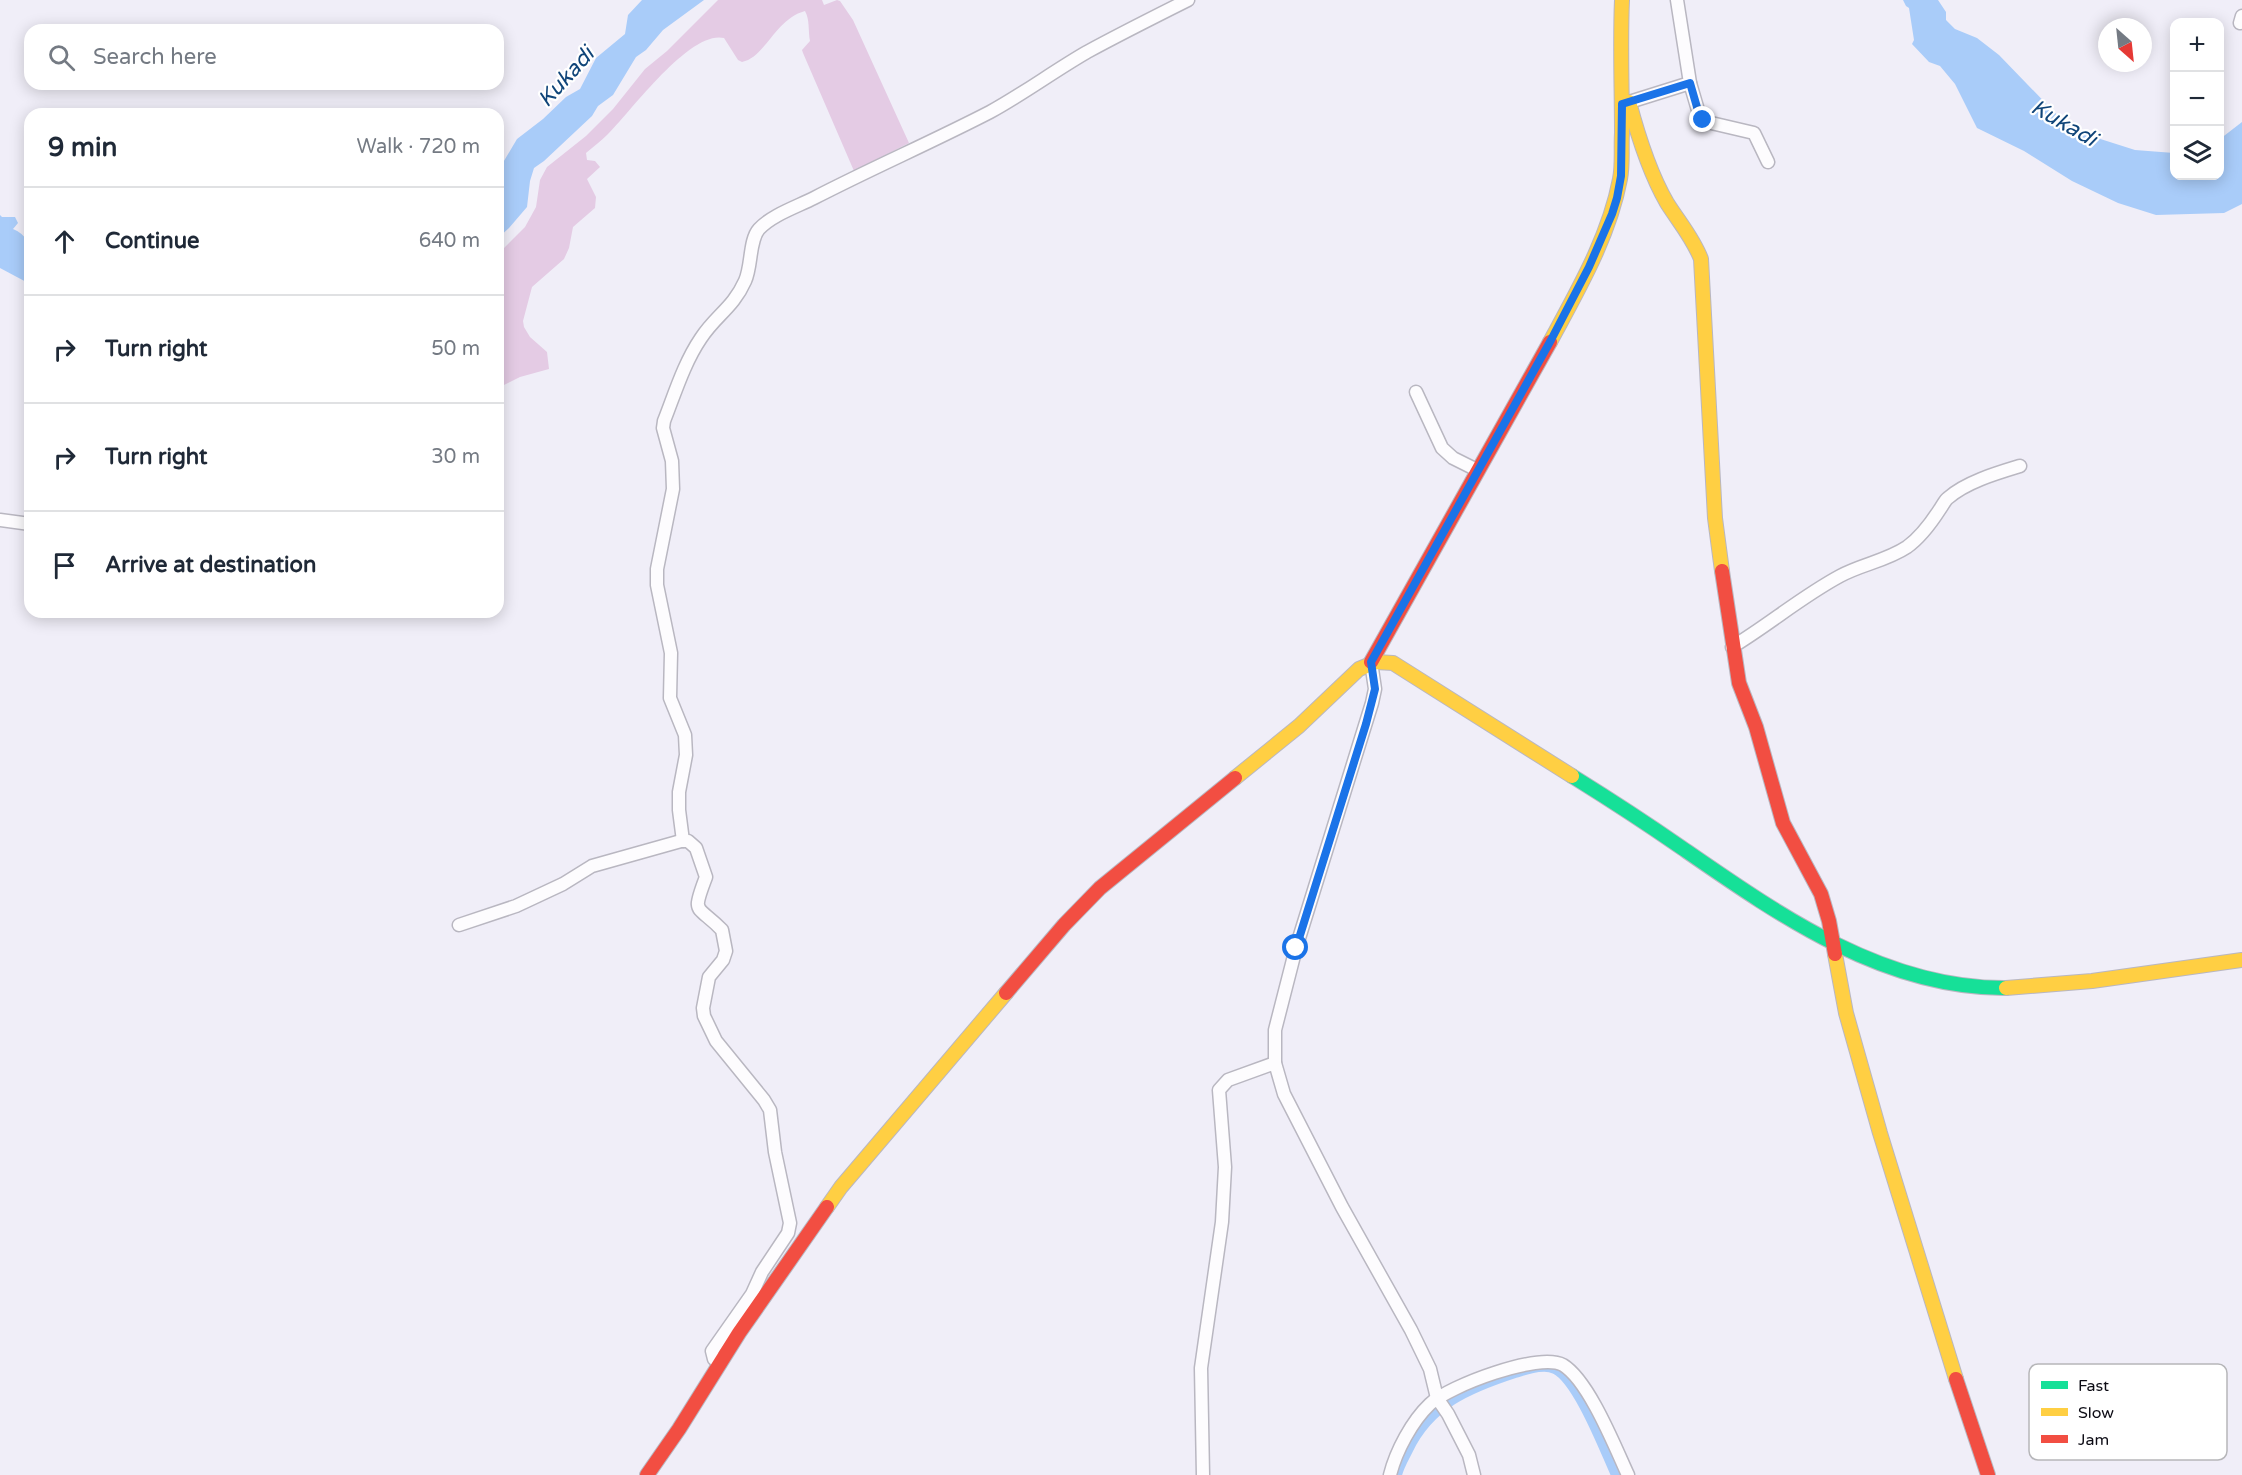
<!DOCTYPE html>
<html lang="en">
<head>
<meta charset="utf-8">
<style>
  :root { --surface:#fff; --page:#f6f6f7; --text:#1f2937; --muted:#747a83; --line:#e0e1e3 }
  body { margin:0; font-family:"Varela Round",sans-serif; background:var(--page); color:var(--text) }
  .controls { position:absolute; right:18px; top:18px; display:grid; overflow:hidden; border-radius:12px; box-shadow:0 3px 15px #0003 }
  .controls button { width:54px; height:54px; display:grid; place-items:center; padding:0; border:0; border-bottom:2px solid var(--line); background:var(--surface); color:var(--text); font:30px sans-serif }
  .compass { position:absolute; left:2098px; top:18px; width:54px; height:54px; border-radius:50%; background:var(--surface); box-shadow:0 3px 15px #0003; rotate:153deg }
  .stop { position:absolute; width:18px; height:18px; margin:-14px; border:4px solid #1a73e8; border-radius:50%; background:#fff }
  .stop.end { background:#1a73e8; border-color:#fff; box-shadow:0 2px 6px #0008 }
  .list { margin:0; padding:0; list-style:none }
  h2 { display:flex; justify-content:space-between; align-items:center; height:78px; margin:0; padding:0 24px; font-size:26px }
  h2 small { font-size:20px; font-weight:400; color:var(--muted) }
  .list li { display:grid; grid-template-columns:39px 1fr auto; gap:18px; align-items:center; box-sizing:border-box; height:108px; padding:0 24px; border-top:2px solid var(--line) }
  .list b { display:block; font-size:22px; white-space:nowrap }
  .list em { font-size:20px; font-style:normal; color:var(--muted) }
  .icon { flex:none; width:33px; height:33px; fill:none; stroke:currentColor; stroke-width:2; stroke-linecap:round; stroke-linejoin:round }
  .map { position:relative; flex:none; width:2242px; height:1475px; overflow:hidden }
  .search { position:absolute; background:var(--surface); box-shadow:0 3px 15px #0003; left:24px; top:24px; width:480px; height:66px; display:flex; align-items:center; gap:15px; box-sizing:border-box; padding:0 21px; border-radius:18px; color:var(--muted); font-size:22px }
  .panel { position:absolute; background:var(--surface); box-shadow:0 3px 15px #0003; left:24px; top:108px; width:480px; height:510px; border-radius:18px }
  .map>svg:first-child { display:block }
  .green { fill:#e4cbe4 }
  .water { fill:#a9ccf9 }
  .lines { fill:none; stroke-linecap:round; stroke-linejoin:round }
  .canal { stroke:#a9ccf9; stroke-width:10 }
  .street-casing { stroke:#b9b7c1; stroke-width:15 }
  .fast-casing { stroke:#b9b7c1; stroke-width:16 }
  .slow-casing { stroke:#b9b7c1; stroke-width:16 }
  .jam-casing { stroke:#b9b7c1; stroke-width:16 }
  .street { stroke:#fdfcfe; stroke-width:12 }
  .fast { stroke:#16e098; stroke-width:14 }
  .slow { stroke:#ffcf43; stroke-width:14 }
  .jam { stroke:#f24e42; stroke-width:14 }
  .route { stroke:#1a73e8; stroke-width:8 }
  .labels { text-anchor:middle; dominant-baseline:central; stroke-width:4.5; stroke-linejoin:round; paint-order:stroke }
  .water-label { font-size:22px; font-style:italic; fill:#104579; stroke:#fff }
  .key { fill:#fff; stroke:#b6b6b9; stroke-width:1.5 }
  .key-label { font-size:16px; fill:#0d0c15 }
</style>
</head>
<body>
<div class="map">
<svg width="2242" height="1475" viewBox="0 0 2242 1475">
  <rect width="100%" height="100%" fill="#f0eef8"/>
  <path class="green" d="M718,0H822L824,5L837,0L840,1L853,20L909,143L854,171L803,53L802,50L810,41C808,31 810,20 805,11C775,19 765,58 742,62L738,60L724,38C689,30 630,113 607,135C601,141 593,147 586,153L587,160L595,161L600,167L587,179L596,197L595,208L573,227L569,248L564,259L532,287L523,321L524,327L530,337L547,352L549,369L520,377L498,388V254L525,227L536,207L540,180L547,167L586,136L613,109L645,69L667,51Z"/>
  <g class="water">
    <path d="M642,0H704L663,30L646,50L636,57L613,95L598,106L592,116L544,161L534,168L530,181L527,207L509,228L498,238V171L517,139L543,119L566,97L580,89L596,58L625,34L628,15Z"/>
    <path d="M1903,0H1938L1946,12V20L1955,29L1977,38L1999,55L2059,117L2091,136L2135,150L2174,153V176H2220V139L2242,122V204L2224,213L2156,215L2118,203L2072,181L2024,151L1977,128L1955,84L1940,66L1929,62L1912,44L1914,40L1909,8L1906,6Z"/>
    <path d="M0,215L2,217H15L18,223L13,229C37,239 30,262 30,284L0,268Z"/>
  </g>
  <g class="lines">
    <path class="canal" d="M1397,1475C1399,1466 1404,1458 1408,1450C1430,1404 1469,1388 1515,1373C1526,1370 1544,1363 1555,1369C1578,1380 1605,1451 1616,1475"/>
    <g class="street-casing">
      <g id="street">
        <path d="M2240,23L2242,16"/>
        <path d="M1690,83L1700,117L1707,122L1754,133L1768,162"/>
        <path d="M1623,104L1690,83L1677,0"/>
        <path d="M1416,392L1442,448L1453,458L1477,470"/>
        <path d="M0,520L30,524"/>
        <path d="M1732,647C1770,624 1801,597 1840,576C1862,564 1886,561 1907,547C1921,537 1931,523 1940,509C1943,505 1945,500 1948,498C1966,482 1997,473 2020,466"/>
        <path d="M1371,662L1375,689L1372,703L1296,948L1275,1030V1063L1284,1094L1342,1207L1411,1330L1430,1369L1437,1398L1448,1414L1469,1455L1474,1475"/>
        <path d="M683,841L679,810V792L686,755L685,735L670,698L671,653L657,585V569L673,489L672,461L663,428L664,421C675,393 684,363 701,338C716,315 733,308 745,281C752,266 749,240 759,229C772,215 796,207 814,198C872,168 932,142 990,112C1023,94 1054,71 1087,52C1120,34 1154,17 1188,0"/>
        <path d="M459,925L516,906L563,884L592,866L681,841H688L696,848L706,877C691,916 697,904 722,930L726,951L723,960L709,977L703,1008L704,1016L716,1041L764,1100L770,1110L775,1152L790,1223L788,1233L762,1272L752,1294L712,1351L714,1359L720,1364"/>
        <path d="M1203,1475L1201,1368L1222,1222L1225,1167L1219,1090L1228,1080L1275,1063"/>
        <path d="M1390,1475C1396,1451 1412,1421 1430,1404C1449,1386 1539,1352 1563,1365C1589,1381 1615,1447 1628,1475"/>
      </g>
    </g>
    <g class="fast-casing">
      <path id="fast" d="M1572,776C1609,799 1646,823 1682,848C1779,915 1884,989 2006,988"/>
    </g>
    <g class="slow-casing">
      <g id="slow">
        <path d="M1629,102C1638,136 1649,172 1667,203C1679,222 1693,238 1701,259L1715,518L1722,571"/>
        <path d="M1550,342C1578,290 1609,237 1620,179C1623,164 1621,148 1622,133C1622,88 1620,44 1622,0"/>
        <path d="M1235,778L1299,726L1359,669L1376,662L1393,663L1572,776"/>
        <path d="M1835,954L1846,1013L1880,1133L1956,1379"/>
        <path d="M2006,988L2092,981L2242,960"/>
        <path d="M827,1207L841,1187L1006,993"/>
      </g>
    </g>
    <g class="jam-casing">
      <g id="jam">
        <path d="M1722,571L1739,683L1756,727L1783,823L1821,894L1829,921L1835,954"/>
        <path d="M1371,662L1550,342"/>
        <path d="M1006,993L1064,925L1100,888L1235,778"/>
        <path d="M1956,1379L1988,1475"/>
        <path d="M647,1475L679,1429L739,1333L827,1207"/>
      </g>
    </g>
    <use href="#street" class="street"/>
    <use href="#fast" class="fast"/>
    <use href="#slow" class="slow"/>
    <use href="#jam" class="jam"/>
  </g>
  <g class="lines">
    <path class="route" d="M1296,948L1366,724L1375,689L1371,662L1551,340L1589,267L1612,214L1617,198L1621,176L1622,104L1690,83L1699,114L1703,120"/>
  </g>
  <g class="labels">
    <g class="water-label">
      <text transform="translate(566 77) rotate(-48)">Kukadi</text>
      <text transform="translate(2064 123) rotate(30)">Kukadi</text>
    </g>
  </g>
  <rect x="2029" y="1364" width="198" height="96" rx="9" class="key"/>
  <rect x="2041" y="1381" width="27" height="8" fill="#16e098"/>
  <rect x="2041" y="1408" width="27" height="8" fill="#ffcf43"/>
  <rect x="2041" y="1435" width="27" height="8" fill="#f24e42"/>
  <g class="key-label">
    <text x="2078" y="1391">Fast</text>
    <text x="2078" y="1418">Slow</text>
    <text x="2078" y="1445">Jam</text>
  </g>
</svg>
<div class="controls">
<button>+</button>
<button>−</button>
<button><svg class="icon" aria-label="layers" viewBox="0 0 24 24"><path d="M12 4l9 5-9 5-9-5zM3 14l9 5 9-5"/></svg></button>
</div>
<svg class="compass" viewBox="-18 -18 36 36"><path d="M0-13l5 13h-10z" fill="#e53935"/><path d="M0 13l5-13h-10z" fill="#747a83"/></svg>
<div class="stop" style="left:1296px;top:948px"></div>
<div class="stop end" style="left:1703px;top:120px"></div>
<div class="search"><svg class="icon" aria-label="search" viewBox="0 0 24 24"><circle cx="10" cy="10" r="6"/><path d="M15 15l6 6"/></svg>Search here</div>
<section class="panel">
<h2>9 min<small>Walk · 720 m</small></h2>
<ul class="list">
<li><svg class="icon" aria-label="ahead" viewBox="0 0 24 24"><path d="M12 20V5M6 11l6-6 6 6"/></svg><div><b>Continue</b></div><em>640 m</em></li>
<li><svg class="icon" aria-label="right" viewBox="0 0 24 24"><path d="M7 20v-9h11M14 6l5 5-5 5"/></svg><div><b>Turn right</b></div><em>50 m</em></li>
<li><svg class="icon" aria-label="right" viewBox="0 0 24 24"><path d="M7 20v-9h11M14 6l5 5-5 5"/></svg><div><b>Turn right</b></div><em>30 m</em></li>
<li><svg class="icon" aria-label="arrive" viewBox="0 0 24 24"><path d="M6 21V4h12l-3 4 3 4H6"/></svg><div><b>Arrive at destination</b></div></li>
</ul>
</section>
</div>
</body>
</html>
